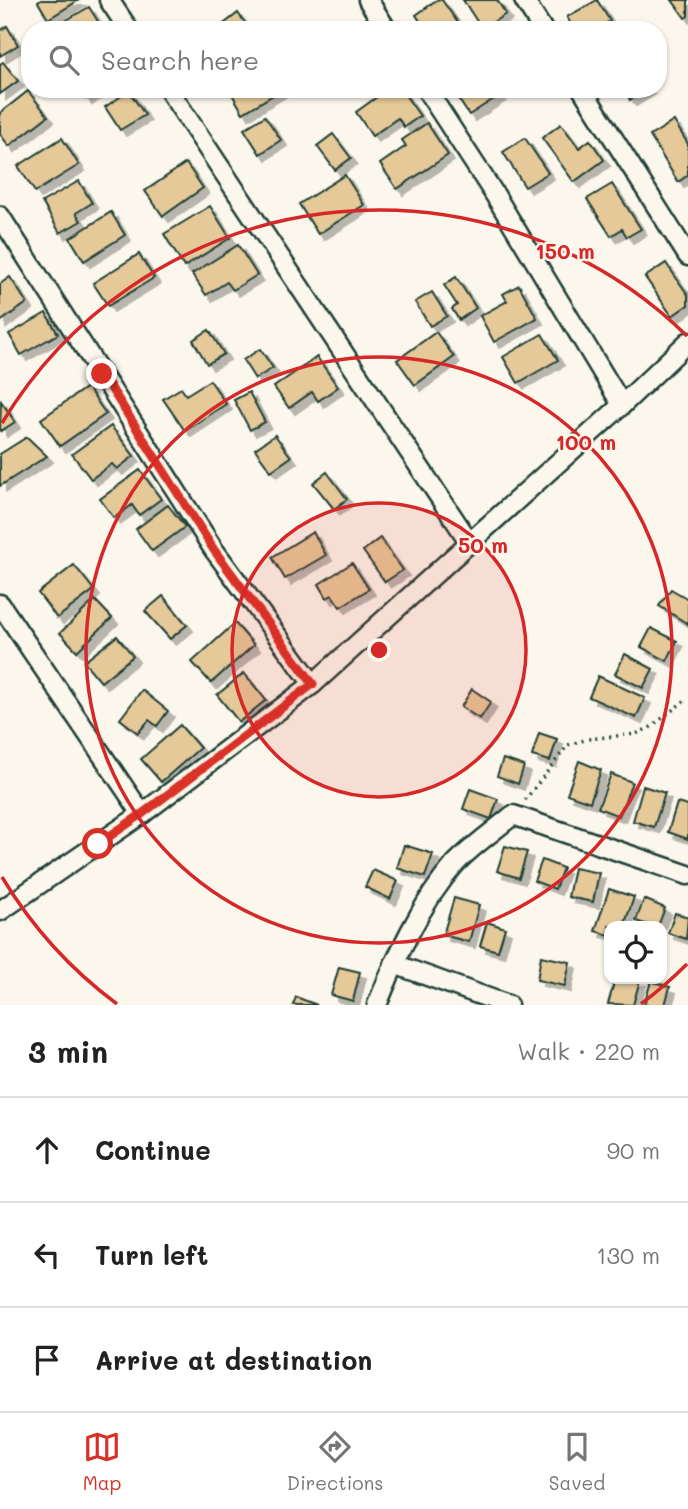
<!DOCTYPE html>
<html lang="en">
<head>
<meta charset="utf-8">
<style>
  :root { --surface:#fff; --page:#f6f6f6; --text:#222; --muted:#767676; --line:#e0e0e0; --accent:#d93025 }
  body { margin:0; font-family:Mali,sans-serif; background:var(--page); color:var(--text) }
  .controls { position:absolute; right:21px; bottom:21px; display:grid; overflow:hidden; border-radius:14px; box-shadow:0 2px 5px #0004 }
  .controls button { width:63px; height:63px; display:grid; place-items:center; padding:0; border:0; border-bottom:2px solid var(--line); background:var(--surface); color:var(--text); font:35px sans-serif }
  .stop { position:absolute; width:21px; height:21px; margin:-16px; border:5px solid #d93025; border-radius:50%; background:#fff }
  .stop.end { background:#d93025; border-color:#fff; box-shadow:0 2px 7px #0008 }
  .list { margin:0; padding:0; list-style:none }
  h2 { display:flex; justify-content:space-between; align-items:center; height:91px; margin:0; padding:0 28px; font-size:30px }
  h2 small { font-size:23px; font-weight:400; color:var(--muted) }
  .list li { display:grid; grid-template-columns:46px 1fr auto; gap:21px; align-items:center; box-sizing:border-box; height:105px; padding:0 28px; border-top:2px solid var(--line) }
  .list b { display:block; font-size:26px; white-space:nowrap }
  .list em { font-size:23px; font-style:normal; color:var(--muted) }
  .icon { flex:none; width:38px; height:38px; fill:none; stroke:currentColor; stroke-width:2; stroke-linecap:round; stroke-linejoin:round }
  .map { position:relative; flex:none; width:688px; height:1005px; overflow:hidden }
  .search { position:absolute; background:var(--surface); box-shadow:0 2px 5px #0004; left:21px; right:21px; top:21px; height:77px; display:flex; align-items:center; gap:18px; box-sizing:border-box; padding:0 24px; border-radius:28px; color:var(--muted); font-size:26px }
  .sheet { height:406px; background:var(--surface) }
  nav { display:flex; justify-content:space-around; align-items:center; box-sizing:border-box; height:98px; border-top:2px solid var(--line); background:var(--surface); font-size:19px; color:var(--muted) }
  nav a { display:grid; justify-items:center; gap:4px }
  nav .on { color:var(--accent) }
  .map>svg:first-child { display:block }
  .building { fill:#e5c999; stroke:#1f3d34; stroke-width:2; filter:url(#shadow) }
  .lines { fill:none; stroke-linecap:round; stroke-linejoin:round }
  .minor-casing { stroke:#1f3d34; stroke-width:23 }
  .path { stroke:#1f3d34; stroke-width:3.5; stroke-dasharray:2 5; stroke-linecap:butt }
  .minor { stroke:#fbf7ec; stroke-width:18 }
  .route { stroke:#d93025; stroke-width:9 }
  .ring { fill:none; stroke:#d62828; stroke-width:3.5 }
  .centre { fill:#d62828; stroke:#fbf7ec; stroke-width:3.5 }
  .ring-label { font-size:21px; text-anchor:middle; font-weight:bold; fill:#d62828; stroke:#fbf7ec; stroke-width:5; stroke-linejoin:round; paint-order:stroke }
</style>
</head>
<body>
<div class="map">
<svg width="688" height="1005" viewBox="0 0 688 1005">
  <defs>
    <filter id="shadow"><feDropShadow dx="6" dy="6" stdDeviation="0" flood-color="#0004"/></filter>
  </defs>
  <rect width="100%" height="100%" fill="#fbf7ec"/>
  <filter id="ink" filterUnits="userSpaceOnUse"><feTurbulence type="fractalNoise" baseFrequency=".0143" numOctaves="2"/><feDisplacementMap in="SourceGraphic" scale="14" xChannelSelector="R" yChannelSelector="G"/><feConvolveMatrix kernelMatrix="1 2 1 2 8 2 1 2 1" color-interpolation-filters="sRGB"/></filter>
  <g filter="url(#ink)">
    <g class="building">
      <path d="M41,0H79L48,19L38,2Z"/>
      <path d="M437,0H442L463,30H426L416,15Z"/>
      <path d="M463,0H497L506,14L482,29Z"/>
      <path d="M597,0L610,21L594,30H574L567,17Z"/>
      <path d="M672,0H688V16L685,18Z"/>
      <path d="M89,7L101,26L94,30H61L58,25Z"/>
      <path d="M238,13L250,30H216Z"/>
      <path d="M7,26L18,45L0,56V31Z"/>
      <path d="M3,62L18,81L0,94V64Z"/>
      <path d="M80,89H100L86,99Z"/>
      <path d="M229,89H283L243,113Z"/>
      <path d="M388,89H401L420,116L404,127L398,118L372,136L356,112Z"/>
      <path d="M460,89H496L500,95L469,115L459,100L465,96Z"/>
      <path d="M624,89H648L630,100Z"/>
      <path d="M28,91L48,116L9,146L0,134V113Z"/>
      <path d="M129,91L145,115L120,130L105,107Z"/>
      <path d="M265,116L281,140L260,154L244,129Z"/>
      <path d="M674,121L688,144V175L678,182L650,136Z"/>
      <path d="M427,123L448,155L397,189L380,164L406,146L402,140Z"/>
      <path d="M561,124L579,148L590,140L604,160L574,182L542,138Z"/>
      <path d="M333,134L351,158L335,170L317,146Z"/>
      <path d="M62,138L79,165L35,192L18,166Z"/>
      <path d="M525,138L548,173L525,187L503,152Z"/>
      <path d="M186,163L203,188L163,216L145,191Z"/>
      <path d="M345,175L364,205L318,234L299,204Z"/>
      <path d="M79,181L92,203L76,213L81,221L60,233L42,202Z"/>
      <path d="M612,184L641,229L627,237L622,229L611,236L587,199Z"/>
      <path d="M210,206L230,238L184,267L164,234Z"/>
      <path d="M111,212L125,235L84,261L70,238Z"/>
      <path d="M238,245L257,275L233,290L227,282L206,295L192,274Z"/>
      <path d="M139,254L154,278L108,306L93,283Z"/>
      <path d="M666,263L688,295V305L672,316L645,277Z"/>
      <path d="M10,277L27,303L0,322V284Z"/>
      <path d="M456,277L476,308L459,320L452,309L457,305L444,285Z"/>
      <path d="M519,285L537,318L494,342L480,316L507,301L503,294Z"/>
      <path d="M432,292L447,316L430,326L415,302Z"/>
      <path d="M46,313L58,334L21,355L9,334Z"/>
      <path d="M209,330L224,354L207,364L193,340Z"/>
      <path d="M436,332L454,357L415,385L397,360Z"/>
      <path d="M542,334L558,360L518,383L503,357Z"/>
      <path d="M260,349L273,368L255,379L243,360Z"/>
      <path d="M317,357L338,387L318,401L312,392L289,408L274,387Z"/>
      <path d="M210,380L226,404L185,431L163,399L181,388L186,395Z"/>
      <path d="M87,387L106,414L60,446L41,419Z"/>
      <path d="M249,392L265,422L250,430L234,400Z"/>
      <path d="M1,401L15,422L1,431L0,429Z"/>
      <path d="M111,426L134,456L117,469L112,464L91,479L72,454Z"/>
      <path d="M275,435L291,457L271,471L255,449Z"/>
      <path d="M27,437L47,456L0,486V454Z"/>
      <path d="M140,470L161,499L139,515L132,505L114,518L100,499Z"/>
      <path d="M327,472L347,499L334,509L313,483Z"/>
      <path d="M168,505L185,527L152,551L136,529Z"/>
      <path d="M313,532L326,555L285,579L272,557Z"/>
      <path d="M380,538L403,570L385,582L363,551Z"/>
      <path d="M352,563L369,589L340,607L332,595L327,598L319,584Z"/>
      <path d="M74,565L94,590L57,618L38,593Z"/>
      <path d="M671,589L688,599V624L659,606Z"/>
      <path d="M163,596L187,625L170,639L145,611Z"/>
      <path d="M95,600L112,618L77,651L60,633Z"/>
      <path d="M235,623L254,645L211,683L192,662Z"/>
      <path d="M651,628L677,641L667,661L641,647Z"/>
      <path d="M117,636L133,656L101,682L84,662Z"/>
      <path d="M625,654L653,669L643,688L615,674Z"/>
      <path d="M244,673L266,700L239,722L217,695Z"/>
      <path d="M598,676L645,698L636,718L589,697Z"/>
      <path d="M472,689L491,702L480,719L461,707Z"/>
      <path d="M142,690L168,711L157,726L149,720L138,733L120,719Z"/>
      <path d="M180,725L200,748L161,782L141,759Z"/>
      <path d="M539,733L557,739L550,761L532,756Z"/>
      <path d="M503,759L524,766L518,784L497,776Z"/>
      <path d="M579,761L601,770L590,802L567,794Z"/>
      <path d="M611,774L632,782L619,816L598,808Z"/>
      <path d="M643,786L665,793L654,827L633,821Z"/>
      <path d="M470,789L498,799L491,819L463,809Z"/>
      <path d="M677,803L688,806V839L668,832Z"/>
      <path d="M404,845L433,854L425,877L397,868Z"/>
      <path d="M505,846L527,852L519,878L497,871Z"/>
      <path d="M542,860L563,868L555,889L534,881Z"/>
      <path d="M574,868L599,873L593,902L568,897Z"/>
      <path d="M373,870L398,881L390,899L365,887Z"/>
      <path d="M609,889L634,897L624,926H609V935L595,931Z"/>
      <path d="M454,898L479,905L469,942L443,935Z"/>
      <path d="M644,899L665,908L658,926H651L636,921Z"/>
      <path d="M675,913L688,917L686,939L668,933Z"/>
      <path d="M487,922L505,928L498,951L480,946Z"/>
      <path d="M541,956L570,962L565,986L537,980Z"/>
      <path d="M339,967L360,972L353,1001L331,995Z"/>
      <path d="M615,979L640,980L633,1005L608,1004Z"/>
      <path d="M651,981L670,987L665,1005H644Z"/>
      <path d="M296,997L317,1005H293Z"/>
    </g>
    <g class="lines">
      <g class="minor-casing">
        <g id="minor">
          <path d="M109,0L129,30"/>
          <path d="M368,0L387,30"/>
          <path d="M524,0L543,30"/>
          <path d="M168,89L470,543"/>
          <path d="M426,89L495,195L622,405"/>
          <path d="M582,89L688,256"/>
          <path d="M0,216L214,550L313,684"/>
          <path d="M0,604L142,814"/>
          <path d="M0,911L142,814L313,684L622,405L688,342"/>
          <path d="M394,964L508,1005"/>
          <path d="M377,1005C397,956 420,904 455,864C472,846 494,831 513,815L688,875"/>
        </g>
      </g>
      <path class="path" d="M525,800L568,745L588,739L636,734L651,727L688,698"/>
      <use href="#minor" class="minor"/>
    </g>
  </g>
  <g class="lines" filter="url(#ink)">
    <path class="route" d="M98,844L142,814L313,684L214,550L102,374"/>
  </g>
  <circle cx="379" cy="650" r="147" fill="#d62828" fill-opacity=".12"/>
  <g class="ring">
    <circle cx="379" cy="650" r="147"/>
    <circle cx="379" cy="650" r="293"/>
    <path d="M687 964A440 440 0 0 1 641 1004M117 1004A440 440 0 0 1 2 877M2 423A440 440 0 0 1 687 336"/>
  </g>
  <circle cx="379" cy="650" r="10" class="centre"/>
  <g class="ring-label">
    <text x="565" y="259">150 m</text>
    <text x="586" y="450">100 m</text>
    <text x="483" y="553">50 m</text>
  </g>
</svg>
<div class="controls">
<button><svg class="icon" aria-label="locate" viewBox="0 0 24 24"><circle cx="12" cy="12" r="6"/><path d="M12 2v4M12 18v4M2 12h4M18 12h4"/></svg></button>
</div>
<div class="stop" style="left:98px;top:844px"></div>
<div class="stop end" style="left:102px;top:374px"></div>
<div class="search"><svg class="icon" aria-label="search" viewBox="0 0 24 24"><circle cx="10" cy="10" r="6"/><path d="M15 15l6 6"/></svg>Search here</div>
</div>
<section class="sheet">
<h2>3 min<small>Walk · 220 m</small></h2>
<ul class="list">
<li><svg class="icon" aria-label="ahead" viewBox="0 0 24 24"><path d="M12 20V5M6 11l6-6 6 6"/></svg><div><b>Continue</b></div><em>90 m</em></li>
<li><svg class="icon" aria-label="left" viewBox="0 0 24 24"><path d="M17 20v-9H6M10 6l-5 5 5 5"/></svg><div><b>Turn left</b></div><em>130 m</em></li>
<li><svg class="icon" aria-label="arrive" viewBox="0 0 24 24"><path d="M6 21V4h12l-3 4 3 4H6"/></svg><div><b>Arrive at destination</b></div></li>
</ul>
</section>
<nav>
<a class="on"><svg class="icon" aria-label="map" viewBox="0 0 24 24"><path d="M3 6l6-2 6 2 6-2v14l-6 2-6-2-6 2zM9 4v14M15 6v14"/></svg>Map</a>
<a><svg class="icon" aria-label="directions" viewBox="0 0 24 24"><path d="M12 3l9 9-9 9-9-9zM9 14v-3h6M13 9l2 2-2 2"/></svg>Directions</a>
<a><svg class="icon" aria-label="saved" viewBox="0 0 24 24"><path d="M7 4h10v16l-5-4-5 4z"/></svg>Saved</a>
</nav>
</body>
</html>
